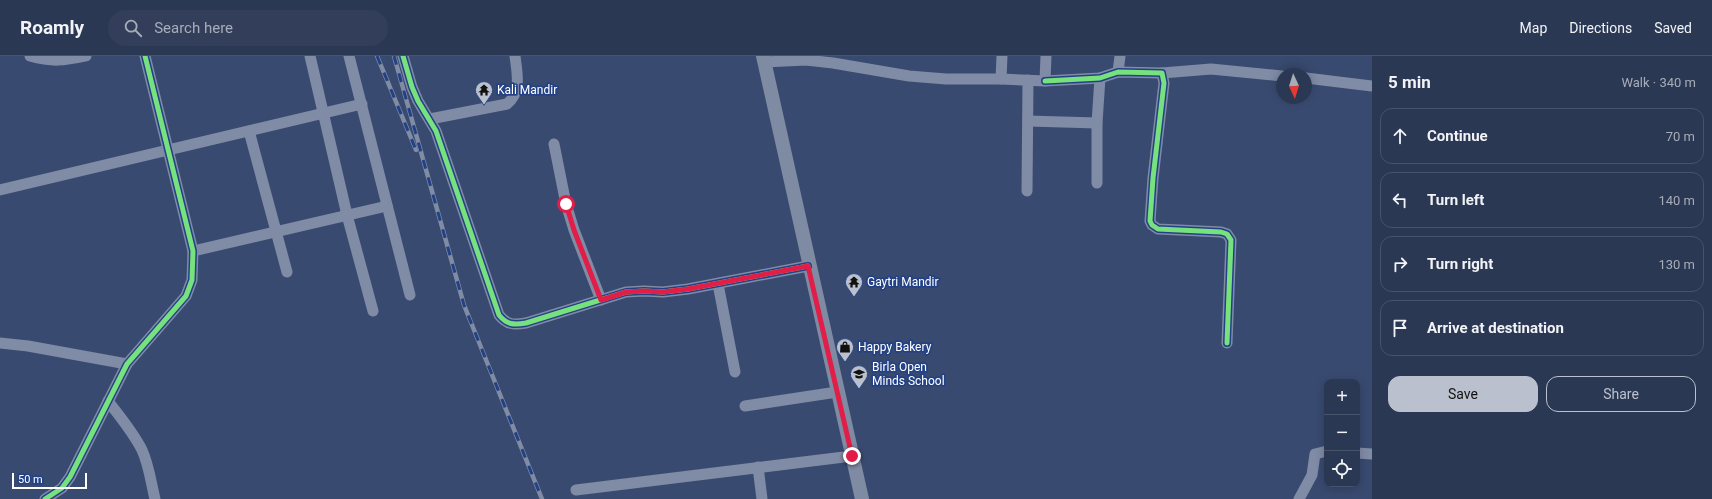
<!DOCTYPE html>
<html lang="en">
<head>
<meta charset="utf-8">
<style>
  :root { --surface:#2b3854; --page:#333f5a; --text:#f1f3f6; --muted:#a6acb8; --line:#47526b; --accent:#bac0cd }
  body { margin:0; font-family:Roboto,sans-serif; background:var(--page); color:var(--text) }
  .controls { position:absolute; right:12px; bottom:12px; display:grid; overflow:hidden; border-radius:8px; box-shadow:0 2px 10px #0003 }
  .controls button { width:36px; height:36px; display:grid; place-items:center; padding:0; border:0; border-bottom:1px solid var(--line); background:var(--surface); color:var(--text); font:20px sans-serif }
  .compass { position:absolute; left:1276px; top:12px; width:36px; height:36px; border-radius:50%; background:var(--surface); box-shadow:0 2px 10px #0003; rotate:176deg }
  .scale { position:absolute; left:12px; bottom:10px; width:75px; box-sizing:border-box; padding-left:4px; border:2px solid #fff; border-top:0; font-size:11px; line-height:14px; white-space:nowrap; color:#fff; -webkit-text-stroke:3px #234286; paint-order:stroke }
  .stop { position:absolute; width:12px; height:12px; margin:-9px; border:3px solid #e11d48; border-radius:50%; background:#fff }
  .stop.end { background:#e11d48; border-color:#fff; box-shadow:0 1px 4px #0008 }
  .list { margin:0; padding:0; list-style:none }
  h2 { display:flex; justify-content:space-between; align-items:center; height:52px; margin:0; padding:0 16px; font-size:17px }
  h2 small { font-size:13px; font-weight:400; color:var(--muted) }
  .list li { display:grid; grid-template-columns:26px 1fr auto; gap:12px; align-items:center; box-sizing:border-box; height:56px; margin:0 8px 8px; padding:0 8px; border:1px solid var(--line); border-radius:12px }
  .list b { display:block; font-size:15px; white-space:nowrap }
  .list em { font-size:13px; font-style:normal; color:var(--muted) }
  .actions { display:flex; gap:8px; padding:12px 16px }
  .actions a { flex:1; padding:9px 0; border:1px solid var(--accent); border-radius:12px; text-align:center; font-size:14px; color:var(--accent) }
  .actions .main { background:var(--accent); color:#111 }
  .icon { flex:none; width:22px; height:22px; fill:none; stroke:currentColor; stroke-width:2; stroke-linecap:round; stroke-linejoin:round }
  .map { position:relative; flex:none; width:1372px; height:443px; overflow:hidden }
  header { display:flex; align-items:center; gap:24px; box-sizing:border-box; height:56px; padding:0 20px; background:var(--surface); border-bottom:1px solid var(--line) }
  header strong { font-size:19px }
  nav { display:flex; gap:22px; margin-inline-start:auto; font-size:14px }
  .search { width:280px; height:36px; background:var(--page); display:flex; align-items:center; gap:10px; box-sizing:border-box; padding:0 14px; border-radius:22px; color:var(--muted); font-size:15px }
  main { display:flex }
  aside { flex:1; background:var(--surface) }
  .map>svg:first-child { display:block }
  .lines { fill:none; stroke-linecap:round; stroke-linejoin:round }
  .minor { stroke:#808ba6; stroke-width:11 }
  .major { stroke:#7f8aa3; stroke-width:14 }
  .rail-casing { stroke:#808ba4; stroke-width:4.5 }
  .rail { stroke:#234286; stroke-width:3; stroke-dasharray:9; stroke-linecap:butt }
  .cycleway-casing { stroke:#234286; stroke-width:8 }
  .cycleway { stroke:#77e17e; stroke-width:5 }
  .route { stroke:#e11d48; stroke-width:5 }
  .labels { text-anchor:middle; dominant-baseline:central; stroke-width:3.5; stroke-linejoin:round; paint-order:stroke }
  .poi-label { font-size:12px; fill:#fff; stroke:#234286; text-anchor:start }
</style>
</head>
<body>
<header>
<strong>Roamly</strong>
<div class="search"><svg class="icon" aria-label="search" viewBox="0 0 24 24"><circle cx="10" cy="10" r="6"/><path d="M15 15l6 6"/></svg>Search here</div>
<nav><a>Map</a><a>Directions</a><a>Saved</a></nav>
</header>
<main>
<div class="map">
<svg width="1372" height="443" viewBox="0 0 1372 443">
  <rect width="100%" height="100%" fill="#394a70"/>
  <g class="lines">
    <g class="minor">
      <path d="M30,0C52,6 63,5 86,0"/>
      <path d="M310,0L347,159L373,255"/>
      <path d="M349,0L410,239"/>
      <path d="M403,0L412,31L418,45L436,75L499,259C507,269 514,269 526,267L626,236L644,235L663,236L688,233L808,210"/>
      <path d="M764,6L806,4L833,7L909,20L946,23H1001L1045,25L1046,0"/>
      <path d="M1118,16L1120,0"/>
      <path d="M1162,17L1211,13L1282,20"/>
      <path d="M1306,22L1372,30"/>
      <path d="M1001,23L1002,0"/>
      <path d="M1045,25L1100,22L1118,16L1162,17L1164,27L1153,122L1150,165L1152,169L1158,173L1221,176L1227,178L1231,184L1227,287"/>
      <path d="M430,63L507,48C522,36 517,17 515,0"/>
      <path d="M1028,65L1097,67"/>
      <path d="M249,75L287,216"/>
      <path d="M554,88L566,148L574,174L601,244"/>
      <path d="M1097,127V67L1100,22"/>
      <path d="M0,134L362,48"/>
      <path d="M1027,135L1028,24"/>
      <path d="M193,195L387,150"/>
      <path d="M718,228L735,316"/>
      <path d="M0,287L28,290L127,308"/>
      <path d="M108,345C120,361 133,376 142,394C149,409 151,427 155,443"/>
      <path d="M745,350L837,336"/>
      <path d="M1357,397L1372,398"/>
      <path d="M758,411L762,443"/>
      <path d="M576,434L852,400"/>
      <path d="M45,443L62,432L70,421L127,308L186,240L192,224L193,195L145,0"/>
      <path d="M1299,443L1312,419L1315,398L1327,395"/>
    </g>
    <path class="major" d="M763,0L862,443"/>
    <g class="rail-casing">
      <g id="rail">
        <path d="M377,0L416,94"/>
        <path d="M394,0L464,249L542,443"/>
      </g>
    </g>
    <use href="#rail" class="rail"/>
    <g class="cycleway-casing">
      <g id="cycleway">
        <path d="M403,0L412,31L418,45L436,75L499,259C507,269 514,269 526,267L626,236L644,235L663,236L688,233L808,210"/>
        <path d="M1045,25L1100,22L1118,16L1162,17L1164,27L1153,122L1150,165L1152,169L1158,173L1221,176L1227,178L1231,184L1227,287"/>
        <path d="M45,443L62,432L70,421L127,308L186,240L192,224L193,195L145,0"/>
      </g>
    </g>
    <use href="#cycleway" class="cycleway"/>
  </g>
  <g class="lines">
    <path class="route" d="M566,148L574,174L601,244L626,236L644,235L663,236L688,233L808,210L852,400"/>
  </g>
  <defs>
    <g id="temple-pin" transform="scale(0.9)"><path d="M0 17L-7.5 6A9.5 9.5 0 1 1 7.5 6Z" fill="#bac0cd" stroke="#234286"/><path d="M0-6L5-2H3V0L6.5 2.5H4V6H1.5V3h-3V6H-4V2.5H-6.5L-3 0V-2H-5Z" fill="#111"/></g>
    <g id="shop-pin" transform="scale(0.9)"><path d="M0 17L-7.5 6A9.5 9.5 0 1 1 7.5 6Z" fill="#bac0cd" stroke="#234286"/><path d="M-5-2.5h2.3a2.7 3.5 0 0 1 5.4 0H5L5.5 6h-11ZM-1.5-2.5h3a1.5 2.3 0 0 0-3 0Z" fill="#111"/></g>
    <g id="school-pin" transform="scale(0.9)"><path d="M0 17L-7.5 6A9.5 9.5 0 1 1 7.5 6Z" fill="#bac0cd" stroke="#234286"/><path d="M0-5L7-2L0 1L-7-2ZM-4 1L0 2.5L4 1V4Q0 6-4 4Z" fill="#111"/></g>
  </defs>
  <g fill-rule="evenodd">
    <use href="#temple-pin" x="484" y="34"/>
    <use href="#temple-pin" x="854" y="226"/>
    <use href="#shop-pin" x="845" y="291"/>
    <use href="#school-pin" x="859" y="318"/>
  </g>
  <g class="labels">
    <g class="poi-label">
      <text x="497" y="34">Kali Mandir</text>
      <text x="867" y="226">Gaytri Mandir</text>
      <text x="858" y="291">Happy Bakery</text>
      <text x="872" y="311">Birla Open<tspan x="872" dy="14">Minds School</tspan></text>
    </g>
  </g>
</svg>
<div class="controls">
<button>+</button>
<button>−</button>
<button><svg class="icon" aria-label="locate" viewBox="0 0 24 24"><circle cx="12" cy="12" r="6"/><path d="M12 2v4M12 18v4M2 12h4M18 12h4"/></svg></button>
</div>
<svg class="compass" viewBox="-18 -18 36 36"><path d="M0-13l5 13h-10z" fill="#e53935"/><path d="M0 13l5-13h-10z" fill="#a6acb8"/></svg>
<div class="scale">50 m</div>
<div class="stop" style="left:566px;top:148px"></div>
<div class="stop end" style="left:852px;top:400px"></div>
</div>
<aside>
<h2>5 min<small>Walk · 340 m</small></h2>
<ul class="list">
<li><svg class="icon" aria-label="ahead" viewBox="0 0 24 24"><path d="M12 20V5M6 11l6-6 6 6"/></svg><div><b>Continue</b></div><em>70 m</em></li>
<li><svg class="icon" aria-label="left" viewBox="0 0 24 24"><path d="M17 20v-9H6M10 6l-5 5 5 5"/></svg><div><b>Turn left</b></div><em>140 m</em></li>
<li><svg class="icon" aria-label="right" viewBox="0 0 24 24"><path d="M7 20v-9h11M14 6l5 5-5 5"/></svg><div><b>Turn right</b></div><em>130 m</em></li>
<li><svg class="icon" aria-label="arrive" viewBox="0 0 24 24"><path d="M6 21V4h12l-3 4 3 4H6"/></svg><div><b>Arrive at destination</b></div></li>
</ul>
<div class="actions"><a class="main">Save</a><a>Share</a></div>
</aside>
</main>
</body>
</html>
